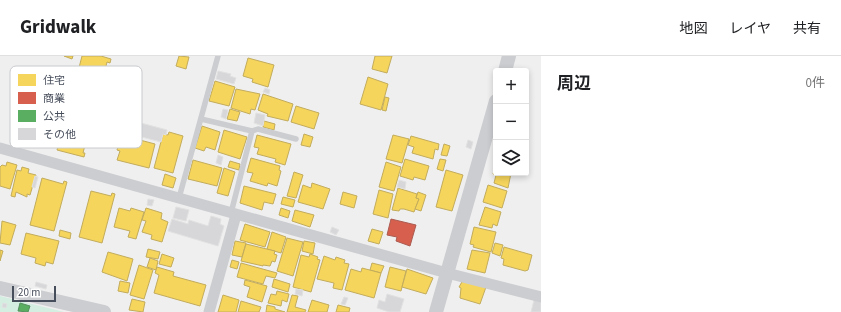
<!DOCTYPE html>
<html lang="ja">
<head>
<meta charset="utf-8">
<style>
  :root { --surface:#fff; --page:#f2f2f2; --text:#202124; --muted:#757577; --line:#e0e0e0 }
  body { margin:0; font-family:"Source Sans 3","Noto Sans JP",sans-serif; background:var(--page); color:var(--text) }
  .controls { position:absolute; right:12px; top:12px; display:grid; overflow:hidden; border-radius:4px; box-shadow:0 2px 6px #0003 }
  .controls button { width:36px; height:36px; display:grid; place-items:center; padding:0; border:0; border-bottom:1px solid var(--line); background:var(--surface); color:var(--text); font:20px sans-serif }
  .scale { position:absolute; left:12px; bottom:10px; width:44px; box-sizing:border-box; padding-left:4px; border:2px solid #474e5b; border-top:0; font-size:11px; line-height:14px; white-space:nowrap; color:#474e5b; -webkit-text-stroke:3px #fff; paint-order:stroke }
  .list { margin:0; padding:0; list-style:none }
  h2 { display:flex; justify-content:space-between; align-items:center; height:52px; margin:0; padding:0 16px; font-size:17px }
  h2 small { font-size:13px; font-weight:400; color:var(--muted) }
  .icon { flex:none; width:22px; height:22px; fill:none; stroke:currentColor; stroke-width:2; stroke-linecap:round; stroke-linejoin:round }
  .map { position:relative; flex:none; width:541px; height:256px; overflow:hidden }
  header { display:flex; align-items:center; gap:24px; box-sizing:border-box; height:56px; padding:0 20px; background:var(--surface); border-bottom:1px solid var(--line) }
  header strong { font-size:19px }
  nav { display:flex; gap:22px; margin-inline-start:auto; font-size:14px }
  main { display:flex }
  aside { flex:1; background:var(--surface) }
  .map>svg:first-child { display:block }
  .green { fill:#d4eee1 }
  .homes { fill:#f6d55c; stroke:#c2ac5c }
  .shops { fill:#d6604d; stroke:#ab5b51 }
  .public { fill:#5aae61; stroke:#54915f }
  .building { fill:#d7d7d9; stroke:#e1e1e2 }
  .lines { fill:none; stroke-linecap:round; stroke-linejoin:round }
  .service { stroke:#cbcdd0; stroke-width:5.5 }
  .minor { stroke:#cbcdd0; stroke-width:11 }
  .tertiary { stroke:#cbcdd0; stroke-width:14 }
  .key { fill:#fff; stroke:#c8cace; stroke-width:1 }
  .key-label { font-size:11px; fill:#474e5b }
</style>
</head>
<body>
<header>
<strong>Gridwalk</strong>
<nav><a>地図</a><a>レイヤ</a><a>共有</a></nav>
</header>
<main>
<div class="map">
<svg width="541" height="256" viewBox="0 0 541 256">
  <rect width="100%" height="100%" fill="#f0efef"/>
  <path class="green" d="M0,240L64,256H0Z"/>
  <g class="homes">
    <path d="M64,0H73L72,3Z"/>
    <path d="M82,0H101L111,3L110,7L107,6L97,46L99,47L98,50L71,43Z"/>
    <path d="M179,0L189,1L186,13L176,10Z"/>
    <path d="M375,0H392L387,17L372,13Z"/>
    <path d="M248,2L274,9L268,31L252,26L253,23L243,20Z"/>
    <path d="M368,21L388,28L381,54L360,48Z"/>
    <path d="M215,25L235,31L229,50L209,45Z"/>
    <path d="M236,33L260,38L255,54L251,53L250,58L231,52Z"/>
    <path d="M263,38L293,48L288,65L267,60L268,58L258,54Z"/>
    <path d="M385,41L389,42L386,55L382,54Z"/>
    <path d="M69,46L97,54L96,58L93,57L83,97H85L84,101L57,94Z"/>
    <path d="M296,50L319,57L314,73L291,66Z"/>
    <path d="M230,53L240,56L237,65L227,63Z"/>
    <path d="M264,65L275,68L274,74L263,71Z"/>
    <path d="M202,70L220,76L215,94L206,91L204,95L195,92Z"/>
    <path d="M224,74L247,81L240,103L218,96Z"/>
    <path d="M169,76L183,80L173,117L154,112L163,78L168,79Z"/>
    <path d="M304,78L313,81L310,91L301,89Z"/>
    <path d="M121,79L155,88L149,112L117,104L120,95L117,94Z"/>
    <path d="M257,79L291,88L285,109L275,106L276,103L257,98L259,92L254,91Z"/>
    <path d="M393,79L409,83L402,107L386,103Z"/>
    <path d="M411,80L439,88L438,94L435,93L433,103L412,97L414,91L408,89Z"/>
    <path d="M444,88L450,90L447,100L441,99Z"/>
    <path d="M251,102L280,110L279,114L281,115L277,130L268,127L267,130L250,125L253,117L247,116Z"/>
    <path d="M405,103L429,110L425,124L414,121L413,124L400,120Z"/>
    <path d="M440,103L446,104L443,115L437,113Z"/>
    <path d="M193,104L222,112L217,130L188,123Z"/>
    <path d="M230,105L240,108L239,114L228,111Z"/>
    <path d="M7,106L17,109L10,133L0,130V111L2,109L6,110Z"/>
    <path d="M386,106L401,111L394,135L379,131Z"/>
    <path d="M496,108V117H511L508,132L494,127L496,119L493,118Z"/>
    <path d="M22,111L29,113L28,117L36,119L30,139L27,138V141L16,136L15,141L11,140L17,114L21,115Z"/>
    <path d="M224,112L235,116L228,140L217,137Z"/>
    <path d="M446,114L463,119L452,155L436,151Z"/>
    <path d="M294,116L303,119L296,142L287,140Z"/>
    <path d="M165,118L176,122L173,132L162,129Z"/>
    <path d="M42,122L63,128L64,125L67,126L54,175L30,169Z"/>
    <path d="M312,127L330,133L323,153L298,146L303,129L311,132Z"/>
    <path d="M488,129L507,135L502,152L483,146Z"/>
    <path d="M244,130L276,138L273,148L264,146L262,154L240,147Z"/>
    <path d="M398,132L417,138L416,142L419,143L414,156L404,153H400L399,155L392,154Z"/>
    <path d="M379,134L393,138L388,162L373,158Z"/>
    <path d="M91,135L111,140L112,137L115,138L102,187L79,181Z"/>
    <path d="M343,136L357,140L354,152L340,148Z"/>
    <path d="M418,136L426,139L421,155L415,153L419,143L416,142Z"/>
    <path d="M283,141L295,144L293,151L281,148Z"/>
    <path d="M485,151L501,156L497,170L493,168L492,172L479,169Z"/>
    <path d="M119,152L130,155L131,152L144,156L136,183L128,181L130,175L114,171Z"/>
    <path d="M146,152L162,157L161,163L168,166L162,186L151,183L152,179L142,176L146,165L142,164Z"/>
    <path d="M281,152L290,155L288,162L279,159Z"/>
    <path d="M295,154L314,159L310,171L292,165Z"/>
    <path d="M2,165L16,169L10,189L0,187Z"/>
    <path d="M245,168L270,176L265,191L240,184Z"/>
    <path d="M474,171L496,176L491,196L473,191L474,189L470,188Z"/>
    <path d="M372,173L383,176L379,188L368,185Z"/>
    <path d="M60,174L71,177L70,183L59,180Z"/>
    <path d="M272,176L286,181L281,197L267,193Z"/>
    <path d="M26,177L59,185L53,208L46,206L45,210L35,207L36,202L21,198Z"/>
    <path d="M287,182L303,186L293,220L277,215Z"/>
    <path d="M235,185L246,187L242,201L232,199Z"/>
    <path d="M304,185L315,187L313,198L302,195Z"/>
    <path d="M495,187L503,189L500,200L492,197Z"/>
    <path d="M246,188L275,195L274,198L277,199L275,206L272,205L270,210L263,209V210L241,205Z"/>
    <path d="M504,191L532,199L528,214L525,215L503,209L504,203L501,202Z"/>
    <path d="M148,193L160,196L158,203L146,201Z"/>
    <path d="M0,194L3,195L0,205Z"/>
    <path d="M472,194L490,197L485,217L467,213Z"/>
    <path d="M108,196L133,203L127,225L102,216Z"/>
    <path d="M162,198L174,202L171,211L159,208Z"/>
    <path d="M310,198L318,201L317,203L320,204L311,236L293,231L301,199L309,201Z"/>
    <path d="M324,200L335,204L336,201L345,204L344,207L349,208L342,234L333,232L334,227L317,223Z"/>
    <path d="M150,202L158,205L156,214L147,211Z"/>
    <path d="M232,204L239,206L237,213L230,211Z"/>
    <path d="M241,207L277,217L275,222L266,220L263,228L237,221Z"/>
    <path d="M372,207L384,210L381,217L370,214Z"/>
    <path d="M139,209L153,214L144,243L130,239Z"/>
    <path d="M157,211L174,216L173,220L206,229L200,250L154,237L159,219L155,217Z"/>
    <path d="M390,211L406,215L401,235L385,231Z"/>
    <path d="M362,212L381,217L374,242L345,234L351,213L361,216Z"/>
    <path d="M407,213L433,222L426,238L402,231Z"/>
    <path d="M274,223L290,228L288,236L272,231Z"/>
    <path d="M245,224L267,230L262,246L247,241L250,231L244,229Z"/>
    <path d="M463,224L486,231L480,248L460,242L461,232L459,231Z"/>
    <path d="M120,225L130,227L128,237L118,235Z"/>
    <path d="M277,235L289,238L287,246L282,244L281,250L268,247L271,238L276,239Z"/>
    <path d="M223,239L239,244L236,256H218Z"/>
    <path d="M292,239L298,240L295,251L306,254L305,256H287Z"/>
    <path d="M132,243L145,246L143,256L129,254Z"/>
    <path d="M312,244L329,249L327,256H308Z"/>
    <path d="M241,245L261,251L259,256H238Z"/>
    <path d="M267,249L275,251V253L285,256H266Z"/>
    <path d="M338,249L350,252L349,256H336Z"/>
  </g>
  <path class="shops" d="M391,163L416,169L410,190L396,185L397,181L387,179Z"/>
  <path class="public" d="M20,247L30,250L28,256L18,255Z"/>
  <g class="building">
    <path d="M218,15L231,18L230,20L236,22L234,28L216,23Z"/>
    <path d="M265,32L270,34L269,38L263,36Z"/>
    <path d="M223,53L228,54L226,63L221,61Z"/>
    <path d="M256,57L265,59L263,70L254,67Z"/>
    <path d="M141,67L167,74L166,79L163,78L161,86L138,80Z"/>
    <path d="M468,84L473,86L471,93L466,91Z"/>
    <path d="M218,99L223,101L221,109L216,107Z"/>
    <path d="M35,120L38,121L35,132L32,131Z"/>
    <path d="M399,124L406,126L405,133L397,131Z"/>
    <path d="M148,143L154,144L152,150L147,149Z"/>
    <path d="M176,151L189,154L186,165L173,162Z"/>
    <path d="M211,160L221,163L220,168L224,170L218,190L168,175L172,163L188,168L189,164L208,170Z"/>
    <path d="M332,171L339,174L336,179L330,176Z"/>
    <path d="M36,226L47,229L46,233L35,230Z"/>
    <path d="M296,233L303,234L302,240L295,238Z"/>
    <path d="M387,238L404,243L400,256H389L377,252L379,244L385,246Z"/>
    <path d="M344,241L348,242L345,249L341,248Z"/>
    <path d="M534,244L541,246V256H531Z"/>
    <path d="M3,247L7,248L6,252L2,251Z"/>
  </g>
  <g class="lines">
    <g class="service">
      <path d="M201,63L252,75L258,73L296,83"/>
      <path d="M179,142L218,0"/>
      <path d="M231,157L252,75"/>
    </g>
    <g class="minor">
      <path d="M0,92L447,217L541,241"/>
      <path d="M209,256L236,159"/>
    </g>
    <g class="tertiary">
      <path d="M505,15L509,0"/>
      <path d="M0,232L104,256"/>
      <path d="M436,256L496,45"/>
    </g>
  </g>
  <rect x="10" y="10" width="132" height="82" rx="6" class="key"/>
  <rect x="18" y="18" width="18" height="12" fill="#f6d55c"/>
  <rect x="18" y="36" width="18" height="12" fill="#d6604d"/>
  <rect x="18" y="54" width="18" height="12" fill="#5aae61"/>
  <rect x="18" y="72" width="18" height="12" fill="#d7d7d9"/>
  <g class="key-label">
    <text x="43" y="28">住宅</text>
    <text x="43" y="46">商業</text>
    <text x="43" y="64">公共</text>
    <text x="43" y="82">その他</text>
  </g>
</svg>
<div class="controls">
<button>+</button>
<button>−</button>
<button><svg class="icon" aria-label="layers" viewBox="0 0 24 24"><path d="M12 4l9 5-9 5-9-5zM3 14l9 5 9-5"/></svg></button>
</div>
<div class="scale">20 m</div>
</div>
<aside>
<h2>周辺<small>0件</small></h2>
<ul class="list">
</ul>
</aside>
</main>
</body>
</html>
